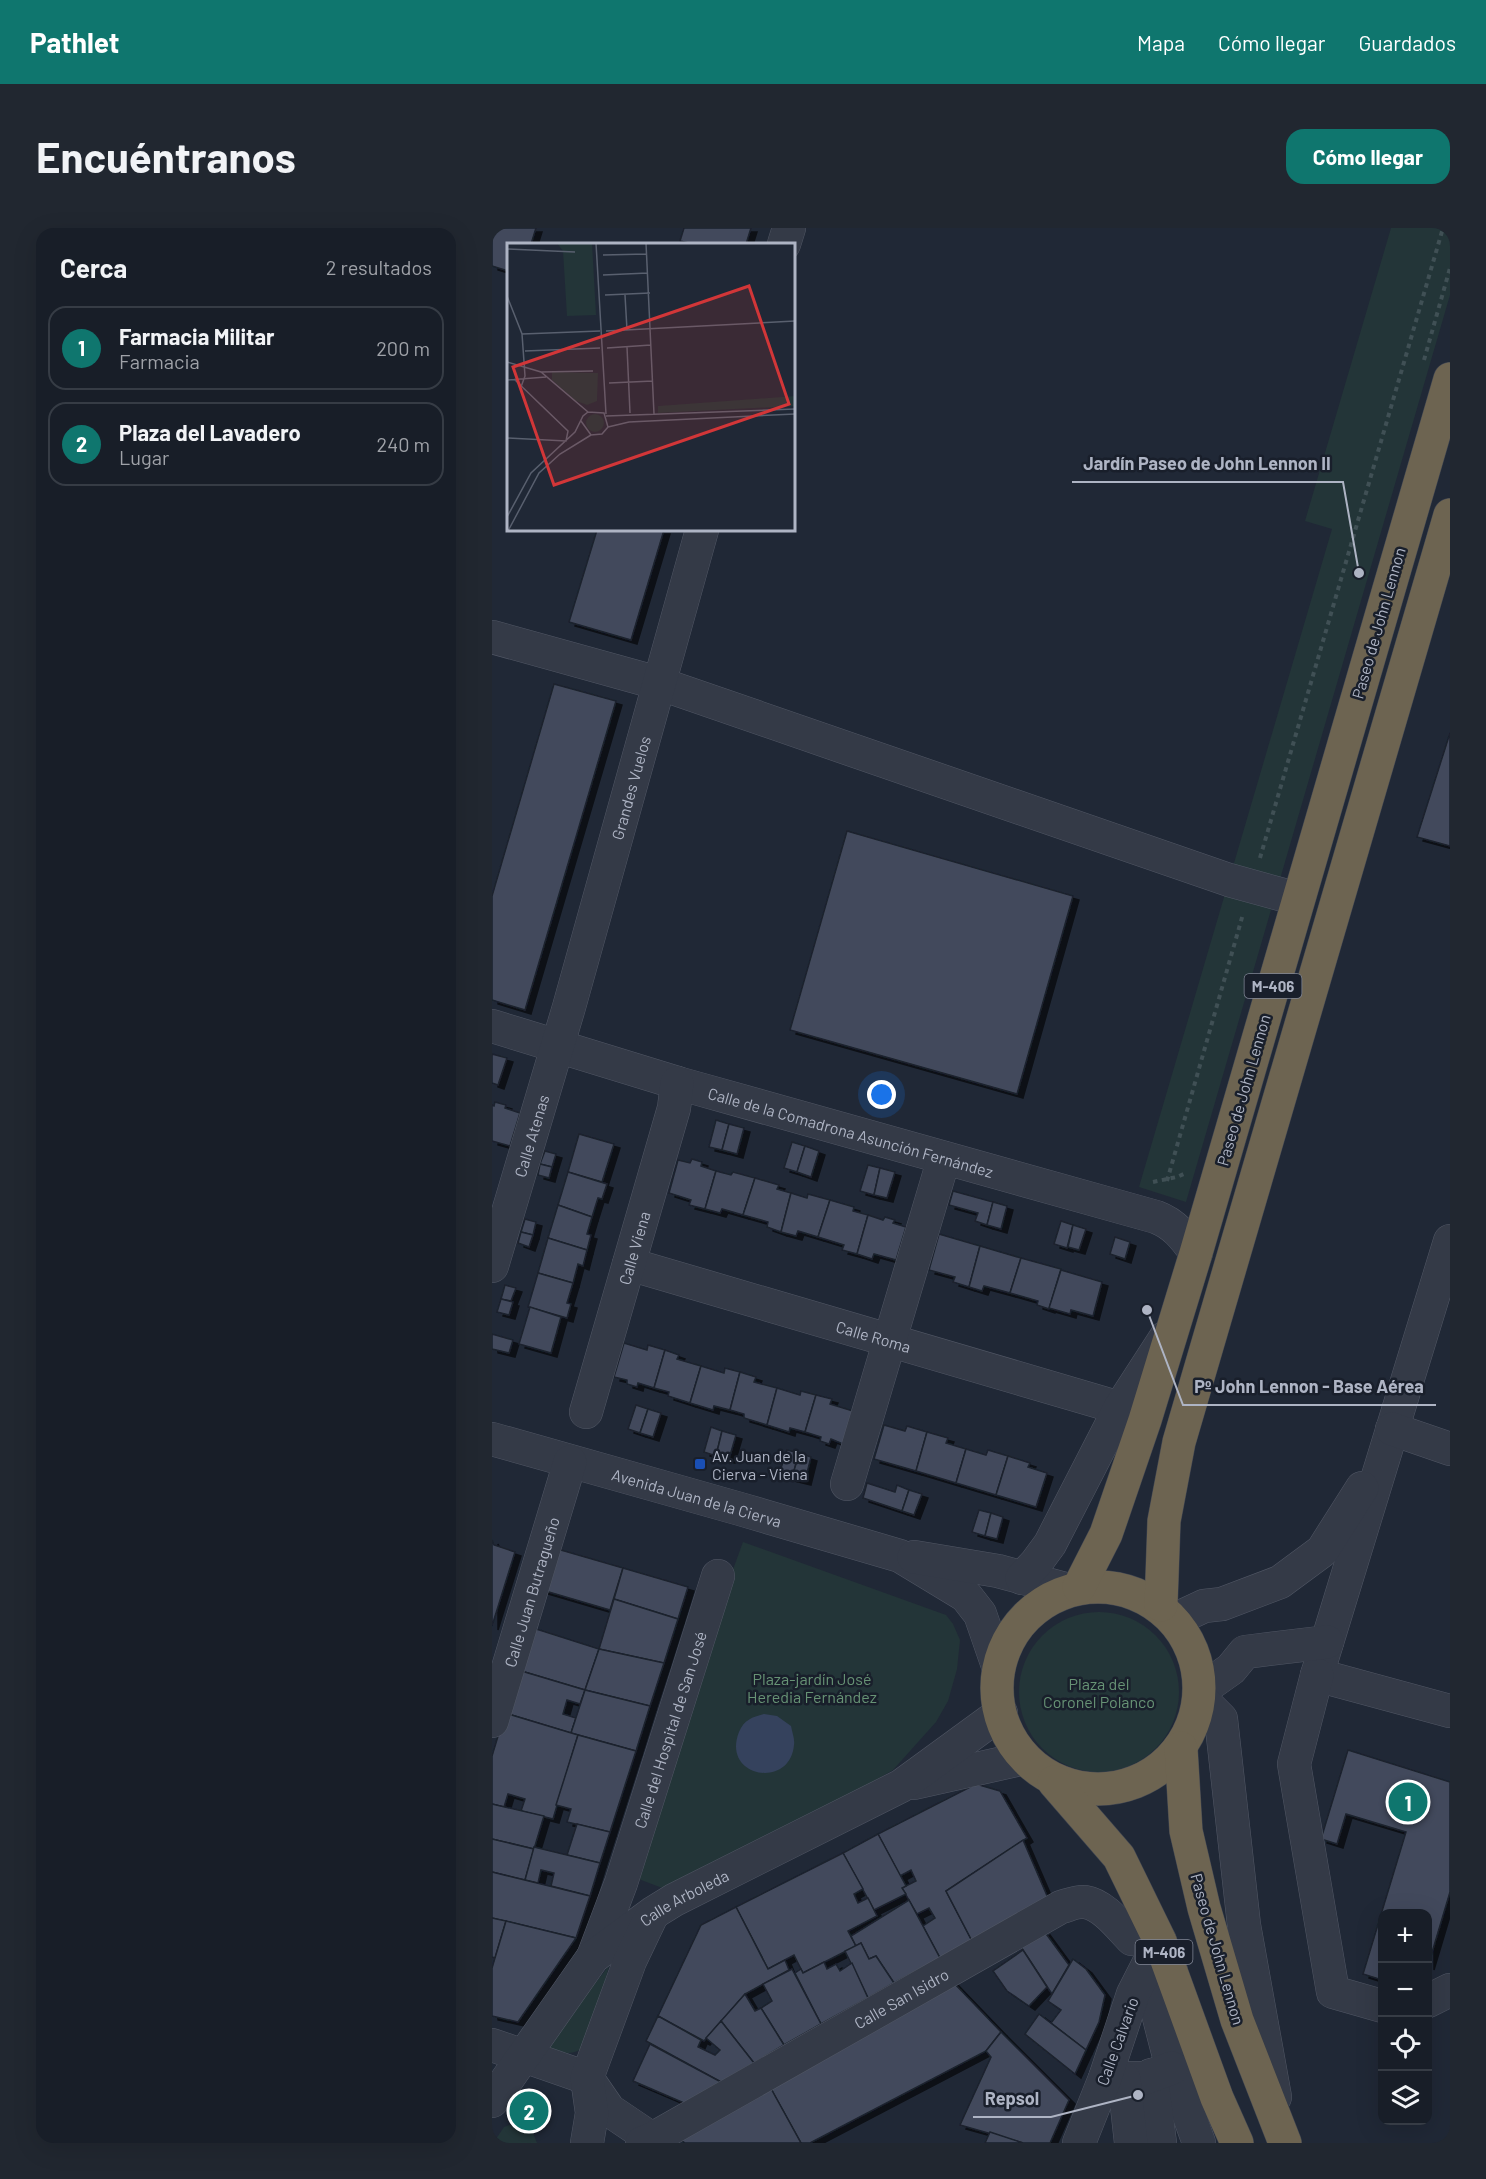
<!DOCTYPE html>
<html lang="es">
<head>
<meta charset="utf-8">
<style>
  :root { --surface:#181e28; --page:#212730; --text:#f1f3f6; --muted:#9fa2a8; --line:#363c45; --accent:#0f766e }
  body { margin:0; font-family:Barlow,sans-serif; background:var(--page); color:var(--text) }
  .controls { position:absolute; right:18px; bottom:18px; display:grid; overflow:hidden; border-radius:12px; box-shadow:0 6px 24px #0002 }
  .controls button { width:54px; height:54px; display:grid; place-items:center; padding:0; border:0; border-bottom:2px solid var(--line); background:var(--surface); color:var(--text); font:30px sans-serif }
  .you { position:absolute; left:390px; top:867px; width:21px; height:21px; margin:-15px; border:4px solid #fff; border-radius:50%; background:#1a73e8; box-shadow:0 0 0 9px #1a73e833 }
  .badge { display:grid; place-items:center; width:39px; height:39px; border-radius:50%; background:var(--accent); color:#fff; font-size:20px; font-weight:700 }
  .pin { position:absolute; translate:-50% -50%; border:3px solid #fff; box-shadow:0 2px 6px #0006 }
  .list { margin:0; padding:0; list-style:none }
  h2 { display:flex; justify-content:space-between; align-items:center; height:78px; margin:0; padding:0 24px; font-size:26px }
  h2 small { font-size:20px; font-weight:400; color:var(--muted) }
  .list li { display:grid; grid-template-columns:39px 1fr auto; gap:18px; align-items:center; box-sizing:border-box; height:84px; margin:0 12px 12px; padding:0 12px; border:2px solid var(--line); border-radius:18px }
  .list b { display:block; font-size:22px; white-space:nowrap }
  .list p { margin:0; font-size:20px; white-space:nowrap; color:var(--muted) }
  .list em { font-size:20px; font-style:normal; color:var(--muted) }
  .icon { flex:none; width:33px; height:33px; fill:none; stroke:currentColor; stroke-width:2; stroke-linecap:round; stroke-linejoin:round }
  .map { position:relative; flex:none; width:958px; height:1915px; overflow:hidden; border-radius:18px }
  header { display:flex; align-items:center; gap:36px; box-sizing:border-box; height:84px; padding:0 30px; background:var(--accent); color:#fff }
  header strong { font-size:28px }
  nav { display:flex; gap:33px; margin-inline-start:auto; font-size:21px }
  .intro { display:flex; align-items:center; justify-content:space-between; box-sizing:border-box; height:144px; padding:0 36px }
  h1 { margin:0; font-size:42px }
  .button { padding:15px 27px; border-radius:18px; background:var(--accent); color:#fff; font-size:21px; font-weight:700 }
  main { display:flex; gap:36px; padding:0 36px }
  aside { flex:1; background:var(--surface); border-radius:18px; box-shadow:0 6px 24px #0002 }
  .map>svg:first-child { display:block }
  .green { fill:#233538 }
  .water { fill:#35425d }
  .building { fill:#424a5b; stroke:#1b212d; stroke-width:1.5; filter:url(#shadow) }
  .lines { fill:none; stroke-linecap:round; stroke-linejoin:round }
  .minor-casing { stroke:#515765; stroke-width:34 }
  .highway-casing { stroke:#3e4451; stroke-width:34 }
  .path { stroke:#405055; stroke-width:4; stroke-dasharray:4.5 4.5; stroke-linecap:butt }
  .minor { stroke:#343a47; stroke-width:33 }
  .highway { stroke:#6d6451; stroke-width:33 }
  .transit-dot { fill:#1a4fb4; stroke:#191f2b; stroke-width:2 }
  .labels { text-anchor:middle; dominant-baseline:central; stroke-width:5; stroke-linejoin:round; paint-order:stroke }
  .shield { fill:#191f2b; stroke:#818796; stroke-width:1.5 }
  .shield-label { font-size:15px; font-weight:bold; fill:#aeb4c4 }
  .street-label { font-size:16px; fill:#aeb4c4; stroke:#191f2b }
  .poi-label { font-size:16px; fill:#aeb4c4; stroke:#191f2b; text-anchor:start }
  .park-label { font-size:16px; fill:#679375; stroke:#191f2b }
  .inset-road { fill:none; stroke:#59606f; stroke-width:1.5 }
  .view { fill:#d23638; fill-opacity:0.15; stroke:#d23638; stroke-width:3 }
  .inset-edge { fill:none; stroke:#aeb4c4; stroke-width:3 }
  .leader { fill:none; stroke:#aeb4c4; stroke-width:2 }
  .callout-dot { fill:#aeb4c4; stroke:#191f2b; stroke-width:2 }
  .callout-label { font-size:18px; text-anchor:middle; font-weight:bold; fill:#aeb4c4; stroke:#191f2b; stroke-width:5; stroke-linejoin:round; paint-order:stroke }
</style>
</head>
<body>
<header>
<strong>Pathlet</strong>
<nav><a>Mapa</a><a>Cómo llegar</a><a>Guardados</a></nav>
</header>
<div class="intro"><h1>Encuéntranos</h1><a class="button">Cómo llegar</a></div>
<main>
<aside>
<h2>Cerca<small>2 resultados</small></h2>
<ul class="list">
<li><span class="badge">1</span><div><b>Farmacia Militar</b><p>Farmacia</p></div><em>200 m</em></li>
<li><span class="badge">2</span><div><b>Plaza del Lavadero</b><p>Lugar</p></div><em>240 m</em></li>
</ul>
</aside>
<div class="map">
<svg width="958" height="1915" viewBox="0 0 958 1915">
  <defs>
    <filter id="shadow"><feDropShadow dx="6" dy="4" stdDeviation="0" flood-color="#0009"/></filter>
  </defs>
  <rect width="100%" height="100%" fill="#202836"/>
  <g class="green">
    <path d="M899,0H958V67L694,974L647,959L840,301L813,293Z"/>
    <path d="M251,1314L454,1387L461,1396L468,1412L465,1441L456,1473L444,1494L401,1542L186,1666L131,1645Z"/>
    <circle cx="607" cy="1464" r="80"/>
    <path d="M117,1738L96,1816C79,1830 72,1825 53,1818Z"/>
    <path d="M25,1894L39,1900L45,1915H4V1911L12,1899Z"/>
  </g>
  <path class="water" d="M272,1486L285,1488L299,1498C300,1504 303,1511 302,1517C298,1562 229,1549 247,1504C252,1492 260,1489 272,1486Z"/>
  <g class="building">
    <path d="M0,0H44L39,16H16V43L0,38Z"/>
    <path d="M192,0H259L254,16H201L188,13Z"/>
    <path d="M105,302H172L139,412L77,394Z"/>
    <path d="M62,456L124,473L33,782L0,772V668Z"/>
    <path d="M958,505V618L925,609Z"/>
    <path d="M355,603L581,668L525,866L298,802Z"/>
    <path d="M0,826L15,830L6,857L0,855Z"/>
    <path d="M3,874L14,877L13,880L28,885L18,918L0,913V877L2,878Z"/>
    <path d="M224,892L237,896L230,922L217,919Z"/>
    <path d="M237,896L252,900L245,926L230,922Z"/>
    <path d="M87,906L122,916L110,954L76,944Z"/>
    <path d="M300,914L313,918L305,944L292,940Z"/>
    <path d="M313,918L327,923L319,949L305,944Z"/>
    <path d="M53,923L64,926L60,939L48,936Z"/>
    <path d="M200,931L210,934L209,938L224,943L213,981L197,977L199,972L177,965L186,932L198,935Z"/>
    <path d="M48,936L60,939L57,950L46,947Z"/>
    <path d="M376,937L388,940L382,967L368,963Z"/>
    <path d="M388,940L403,944L395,970L382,967Z"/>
    <path d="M224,943L239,947L241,944L263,950L251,987L230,981L228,985L213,981Z"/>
    <path d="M76,944L115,956L110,971L106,970L100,989L66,977Z"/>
    <path d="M263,950L287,957L285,961L299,965L289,1004L275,999L276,994L251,987Z"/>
    <path d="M461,963L501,974L495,997L483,993L486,985L457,977Z"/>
    <path d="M299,965L315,970L316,966L338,972L326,1009L306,1003L304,1008L289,1004Z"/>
    <path d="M338,972L362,979L361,983L376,987L365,1026L350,1022L352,1017L326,1009Z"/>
    <path d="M501,974L515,978L509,1001L495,997Z"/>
    <path d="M66,977L100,989L95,1006L99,1007L95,1022L56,1010Z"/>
    <path d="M376,987L391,992L393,989L403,992L401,995L414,999L404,1032L382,1026L380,1031L365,1026Z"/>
    <path d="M33,991L44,994L41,1007L29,1004Z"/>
    <path d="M569,993L581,997L575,1020L562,1016Z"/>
    <path d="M581,997L594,1001L587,1022L576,1019Z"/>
    <path d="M29,1004L41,1007L37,1019L26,1015Z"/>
    <path d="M447,1006L488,1018L477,1059L461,1054L463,1049L437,1042Z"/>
    <path d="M623,1009L638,1014L633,1031L618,1026Z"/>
    <path d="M56,1010L95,1022L91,1038L86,1036L81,1055L46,1045Z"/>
    <path d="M488,1018L529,1030L518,1065L492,1058L490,1063L477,1059Z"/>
    <path d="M529,1030L569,1041L557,1081L545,1077L546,1073L518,1065Z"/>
    <path d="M569,1042L610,1054L601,1088L579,1082L578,1086L557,1080Z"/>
    <path d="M46,1045L81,1055L75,1075L79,1076L75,1090L36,1079Z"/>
    <path d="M13,1057L24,1060L19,1073L9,1071Z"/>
    <path d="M9,1071L21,1074L17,1087L5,1084Z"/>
    <path d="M38,1079L69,1089L59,1125L27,1116Z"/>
    <path d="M0,1106L21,1112L17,1125L0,1121Z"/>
    <path d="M132,1115L155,1122L156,1117L173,1122L162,1160L146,1155L145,1159L135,1156V1152L122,1149Z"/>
    <path d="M173,1122L187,1127L185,1131L209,1138L198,1175L176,1168L177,1164L162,1160Z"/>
    <path d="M209,1138L232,1145L233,1140L248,1144L238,1182L222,1178L221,1182L198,1175Z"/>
    <path d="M248,1144L264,1149L262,1154L285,1160L275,1197L252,1190V1186L238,1182Z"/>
    <path d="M285,1160L308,1167L309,1163L324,1167L313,1204L298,1200L297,1204L275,1197Z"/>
    <path d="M324,1167L340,1171L338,1176L361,1183L351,1216L339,1211L337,1216L328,1213L329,1209L313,1204Z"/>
    <path d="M144,1177L156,1181L148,1205L136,1201Z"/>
    <path d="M156,1181L169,1185L161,1209L148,1205Z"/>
    <path d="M392,1197L413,1203L415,1198L435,1204L424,1243L382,1231Z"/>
    <path d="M219,1199L230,1203L224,1228L212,1224Z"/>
    <path d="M230,1203L244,1207L237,1231L224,1228Z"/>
    <path d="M435,1204L456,1210L454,1215L474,1221L464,1255L424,1243Z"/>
    <path d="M474,1221L494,1227L496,1222L516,1228L504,1267L464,1255Z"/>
    <path d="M295,1222L307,1225L300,1250L287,1246Z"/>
    <path d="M307,1225L319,1229L313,1253L300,1250Z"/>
    <path d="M516,1228L538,1235L536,1239L555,1245L544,1279L504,1267Z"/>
    <path d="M375,1255L403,1264L405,1257L417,1262L410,1283L371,1270Z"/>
    <path d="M417,1262L430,1266L422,1287L410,1283Z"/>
    <path d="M487,1282L499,1285L493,1308L480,1304Z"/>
    <path d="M499,1285L511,1289L505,1311L493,1308Z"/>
    <path d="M0,1312L2,1317L23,1324L0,1398Z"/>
    <path d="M62,1320L131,1340L118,1382L50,1362Z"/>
    <path d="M131,1340L196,1359L186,1391L122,1371Z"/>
    <path d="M122,1371L186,1391L172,1435L107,1421Z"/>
    <path d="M38,1399L107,1421L93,1462L26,1442Z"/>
    <path d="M107,1421L172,1435L158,1478L93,1462Z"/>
    <path d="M26,1442L93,1462L88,1476L75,1472L71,1486L84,1490L79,1505L13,1485Z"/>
    <path d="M93,1462L158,1478L144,1523L79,1505Z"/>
    <path d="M13,1485L86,1507L61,1591L29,1583L33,1571L16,1566L12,1579L0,1576V1528Z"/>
    <path d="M86,1507L144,1523L118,1604L75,1594L79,1581L64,1577Z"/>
    <path d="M856,1522L958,1554V1664L936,1738V1686H890V1752L871,1746L914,1604L854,1586L845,1616L829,1611Z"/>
    <path d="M484,1556L508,1563L535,1610L454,1663L480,1713L448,1730L431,1698L443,1690L437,1680L425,1686L410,1660L424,1653L419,1642L408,1648L386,1606Z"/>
    <path d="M0,1576L52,1588L42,1621L0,1611Z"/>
    <path d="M85,1596L118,1604L108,1635L75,1627Z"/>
    <path d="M386,1606L414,1658L410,1660L414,1666L382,1682L351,1625Z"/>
    <path d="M0,1611L42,1621L33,1652L0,1644Z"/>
    <path d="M531,1612L556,1670L480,1713L454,1663Z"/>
    <path d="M42,1619L108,1635L98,1668L59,1658L62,1645L49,1642L46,1655L33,1652Z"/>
    <path d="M351,1625L371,1661L362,1666L366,1675L376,1670L385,1688L356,1703L364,1718L311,1745L302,1727L276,1741L244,1679Z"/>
    <path d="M0,1644L98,1668L84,1710L0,1690Z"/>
    <path d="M417,1672L448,1730L402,1755L384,1728L377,1731L369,1715L364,1718L359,1708Z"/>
    <path d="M244,1679L276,1741L293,1732L297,1742L253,1766L212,1813L166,1788L209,1697Z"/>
    <path d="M0,1690L14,1693L3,1730L0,1729Z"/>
    <path d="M14,1693L84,1710L26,1794L0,1788V1740Z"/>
    <path d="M552,1703L577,1737L560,1766L527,1716Z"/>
    <path d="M369,1715L377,1731L384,1728L402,1755L376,1770L353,1723Z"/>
    <path d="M531,1722L555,1759L537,1778L515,1763L501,1743Z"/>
    <path d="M581,1731L594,1741L613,1767L607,1794L594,1822L559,1795L569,1782L556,1773Z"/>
    <path d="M332,1734L335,1741L344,1736L348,1743L360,1735L376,1770L329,1796L303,1745L309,1741L311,1745Z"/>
    <path d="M300,1741L329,1796L292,1817L269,1780L280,1773L271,1756Z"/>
    <path d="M459,1752L509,1804L494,1823L318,1915H309L277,1857Z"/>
    <path d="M253,1766L263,1783L269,1780L292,1817L262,1835L229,1793Z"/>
    <path d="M547,1786L594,1822L583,1846L533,1806Z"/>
    <path d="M166,1788L209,1812L206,1819L223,1827L228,1822L214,1810L229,1793L262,1835L229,1854L154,1813Z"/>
    <path d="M509,1804L577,1872L558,1915H531L468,1897L499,1829L494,1823Z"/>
    <path d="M158,1816L229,1854L192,1875L141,1853Z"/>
    <path d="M277,1857L309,1915H193L182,1907Z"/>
    <path d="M498,1904L531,1915H493Z"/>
  </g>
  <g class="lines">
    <g class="minor-casing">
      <g id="minor">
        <path d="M292,16L297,0"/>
        <path d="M0,409L166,455L737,652L806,671"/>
        <path id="s1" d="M0,798L189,856L664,989C683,996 693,1010 704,1025"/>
        <path d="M958,1013L825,1447L958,1483"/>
        <path id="s2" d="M137,1036L628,1180"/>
        <path id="s3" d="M0,1038L77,779L210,302"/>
        <path id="s4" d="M94,1184L182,880L185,855"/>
        <path d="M900,1201L958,1221"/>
        <path id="s5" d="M0,1211L248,1281L408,1328L474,1368L488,1386L506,1438"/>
        <path d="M355,1256L452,930"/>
        <path d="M422,1329L506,1343L573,1361"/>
        <path d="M530,1350L544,1335L558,1316L628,1180L674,1109"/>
        <path d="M682,1392L712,1378L730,1376L788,1354L830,1323L870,1260"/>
        <path d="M825,1447L802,1536L841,1764L890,1778"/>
        <path d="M708,1463L739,1441L753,1424L835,1414"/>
        <path d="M708,1470L729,1491L752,1697L783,1869"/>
        <path id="s6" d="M0,1493L78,1234"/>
        <path d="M422,1555L533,1530"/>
        <path id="s7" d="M101,1729L129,1655L226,1348"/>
        <path d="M679,1743L663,1774L680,1840L707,1915"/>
        <path d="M936,1773L958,1762"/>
        <path d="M0,1817L95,1850L117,1882L160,1911"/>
        <path d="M659,1847L668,1915"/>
        <path d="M613,1850H653L680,1840"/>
        <path d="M632,1851L639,1915"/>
        <path id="s8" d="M0,1873L101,1729L161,1685L182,1672L409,1558L509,1485"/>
        <path d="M95,1915L100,1885L95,1850L138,1733L159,1689"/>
        <path id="s9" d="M150,1915L160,1911L569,1679C577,1677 585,1673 593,1674C612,1677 628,1699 640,1711L668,1713L641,1766L613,1850L587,1915"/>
      </g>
    </g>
    <g class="highway-casing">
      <g id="highway">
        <circle cx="606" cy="1460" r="101"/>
        <path d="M587,1359L614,1306L653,1192L704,1025L958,151"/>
        <path d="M669,1377L672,1293L687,1214L958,287"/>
        <path d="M689,1520L694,1603L712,1680L745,1792L793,1915"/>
        <path d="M562,1554L627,1629L668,1713L725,1870L745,1915"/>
      </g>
    </g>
    <g class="path">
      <path d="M932,132L958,40"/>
      <path d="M768,630L951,0"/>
      <path d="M675,953L751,686"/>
      <path d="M661,954L685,949L694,945"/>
    </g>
    <use href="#minor" class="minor"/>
    <use href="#highway" class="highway"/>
  </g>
  <rect class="transit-dot" x="202" y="1230" width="12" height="12" rx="3"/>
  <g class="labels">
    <g class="shield">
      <rect x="752.5" y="746" width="57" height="24" rx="4.5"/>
      <rect x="643.5" y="1712" width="57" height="24" rx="4.5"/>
    </g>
    <g class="shield-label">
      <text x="781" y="758">M-406</text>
      <text x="672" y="1724">M-406</text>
    </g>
    <g class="street-label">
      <text transform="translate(886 395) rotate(-74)">Paseo de John Lennon</text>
      <text stroke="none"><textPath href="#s3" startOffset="498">Grandes Vuelos</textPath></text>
      <text transform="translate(751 862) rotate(-74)">Paseo de John Lennon</text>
      <text stroke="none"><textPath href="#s1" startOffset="374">Calle de la Comadrona Asunción Fernández</textPath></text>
      <text stroke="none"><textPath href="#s3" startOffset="136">Calle Atenas</textPath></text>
      <text stroke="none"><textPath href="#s4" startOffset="171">Calle Viena</textPath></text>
      <text stroke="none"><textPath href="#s2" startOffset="255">Calle Roma</textPath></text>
      <text stroke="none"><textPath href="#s5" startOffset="213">Avenida Juan de la Cierva</textPath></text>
      <text stroke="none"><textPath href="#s6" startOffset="135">Calle Juan Butragueño</textPath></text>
      <text stroke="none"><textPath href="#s7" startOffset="240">Calle del Hospital de San José</textPath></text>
      <text stroke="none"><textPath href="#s8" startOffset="285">Calle Arboleda</textPath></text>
      <text transform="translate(726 1721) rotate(74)">Paseo de John Lennon</text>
      <text stroke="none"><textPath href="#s9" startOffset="297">Calle San Isidro</textPath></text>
      <text transform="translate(625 1813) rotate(-70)">Calle Calvario</text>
    </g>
    <g class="poi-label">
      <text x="220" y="1227">Av. Juan de la<tspan x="220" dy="18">Cierva - Viena</tspan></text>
    </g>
    <g class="park-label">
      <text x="320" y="1450">Plaza-jardín José<tspan x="320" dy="18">Heredia Fernández</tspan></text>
      <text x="607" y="1455">Plaza del<tspan x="607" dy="18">Coronel Polanco</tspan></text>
    </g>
  </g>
  <g transform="translate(15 15)">
    <rect width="288" height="288" fill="#202836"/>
    <path d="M50,0H85L89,72L60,73L56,8ZM45,129L91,130L90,158L80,162L69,158L45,137ZM288,153V163L151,170V163ZM79 180a9 9 0 1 1 18 0a9 9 0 1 1-18 0Z" fill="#233538"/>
    <path class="inset-road" d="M89,0L99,171M139,0L147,171M0,6L68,9M96,12L140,11M96,32L141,30M98,52L143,50M118,52L120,87M0,53L15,91L18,133L14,144M99,88L288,78M15,91L93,88M120,104L123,170M100,105L144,102M18,108L93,105M0,119L34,129L81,169M34,129L86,128M0,137L39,134M102,140L146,138M99,173L288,166M101,184L122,179L288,171M0,195L59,198L61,188L7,136M0,274L24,230L68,189L76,173L81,169L97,170L101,184L95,191L84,192L74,178M1,288L32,230L53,211L84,192"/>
    <path class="view" d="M242,43L282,161L47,242L6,124Z"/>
    <rect width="288" height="288" class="inset-edge"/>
  </g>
  <path class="leader" d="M867 345L851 254H580M655 1082L691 1177H944M646 1867L559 1889H481"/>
  <g class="callout-dot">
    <circle cx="867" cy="345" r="6"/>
    <circle cx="655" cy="1082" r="6"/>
    <circle cx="646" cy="1867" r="6"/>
  </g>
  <g class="callout-label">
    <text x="715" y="242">Jardín Paseo de John Lennon II</text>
    <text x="817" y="1165">Pº John Lennon - Base Aérea</text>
    <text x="520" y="1877">Repsol</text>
  </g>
</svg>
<div class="controls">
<button>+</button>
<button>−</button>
<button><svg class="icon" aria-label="locate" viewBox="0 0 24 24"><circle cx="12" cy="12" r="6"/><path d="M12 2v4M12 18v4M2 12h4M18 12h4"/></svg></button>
<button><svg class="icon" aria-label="layers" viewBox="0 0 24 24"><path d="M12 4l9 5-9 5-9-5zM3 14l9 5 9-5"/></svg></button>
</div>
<div class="you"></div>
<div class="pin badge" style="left:916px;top:1574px">1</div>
<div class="pin badge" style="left:37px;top:1883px">2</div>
</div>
</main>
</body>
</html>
